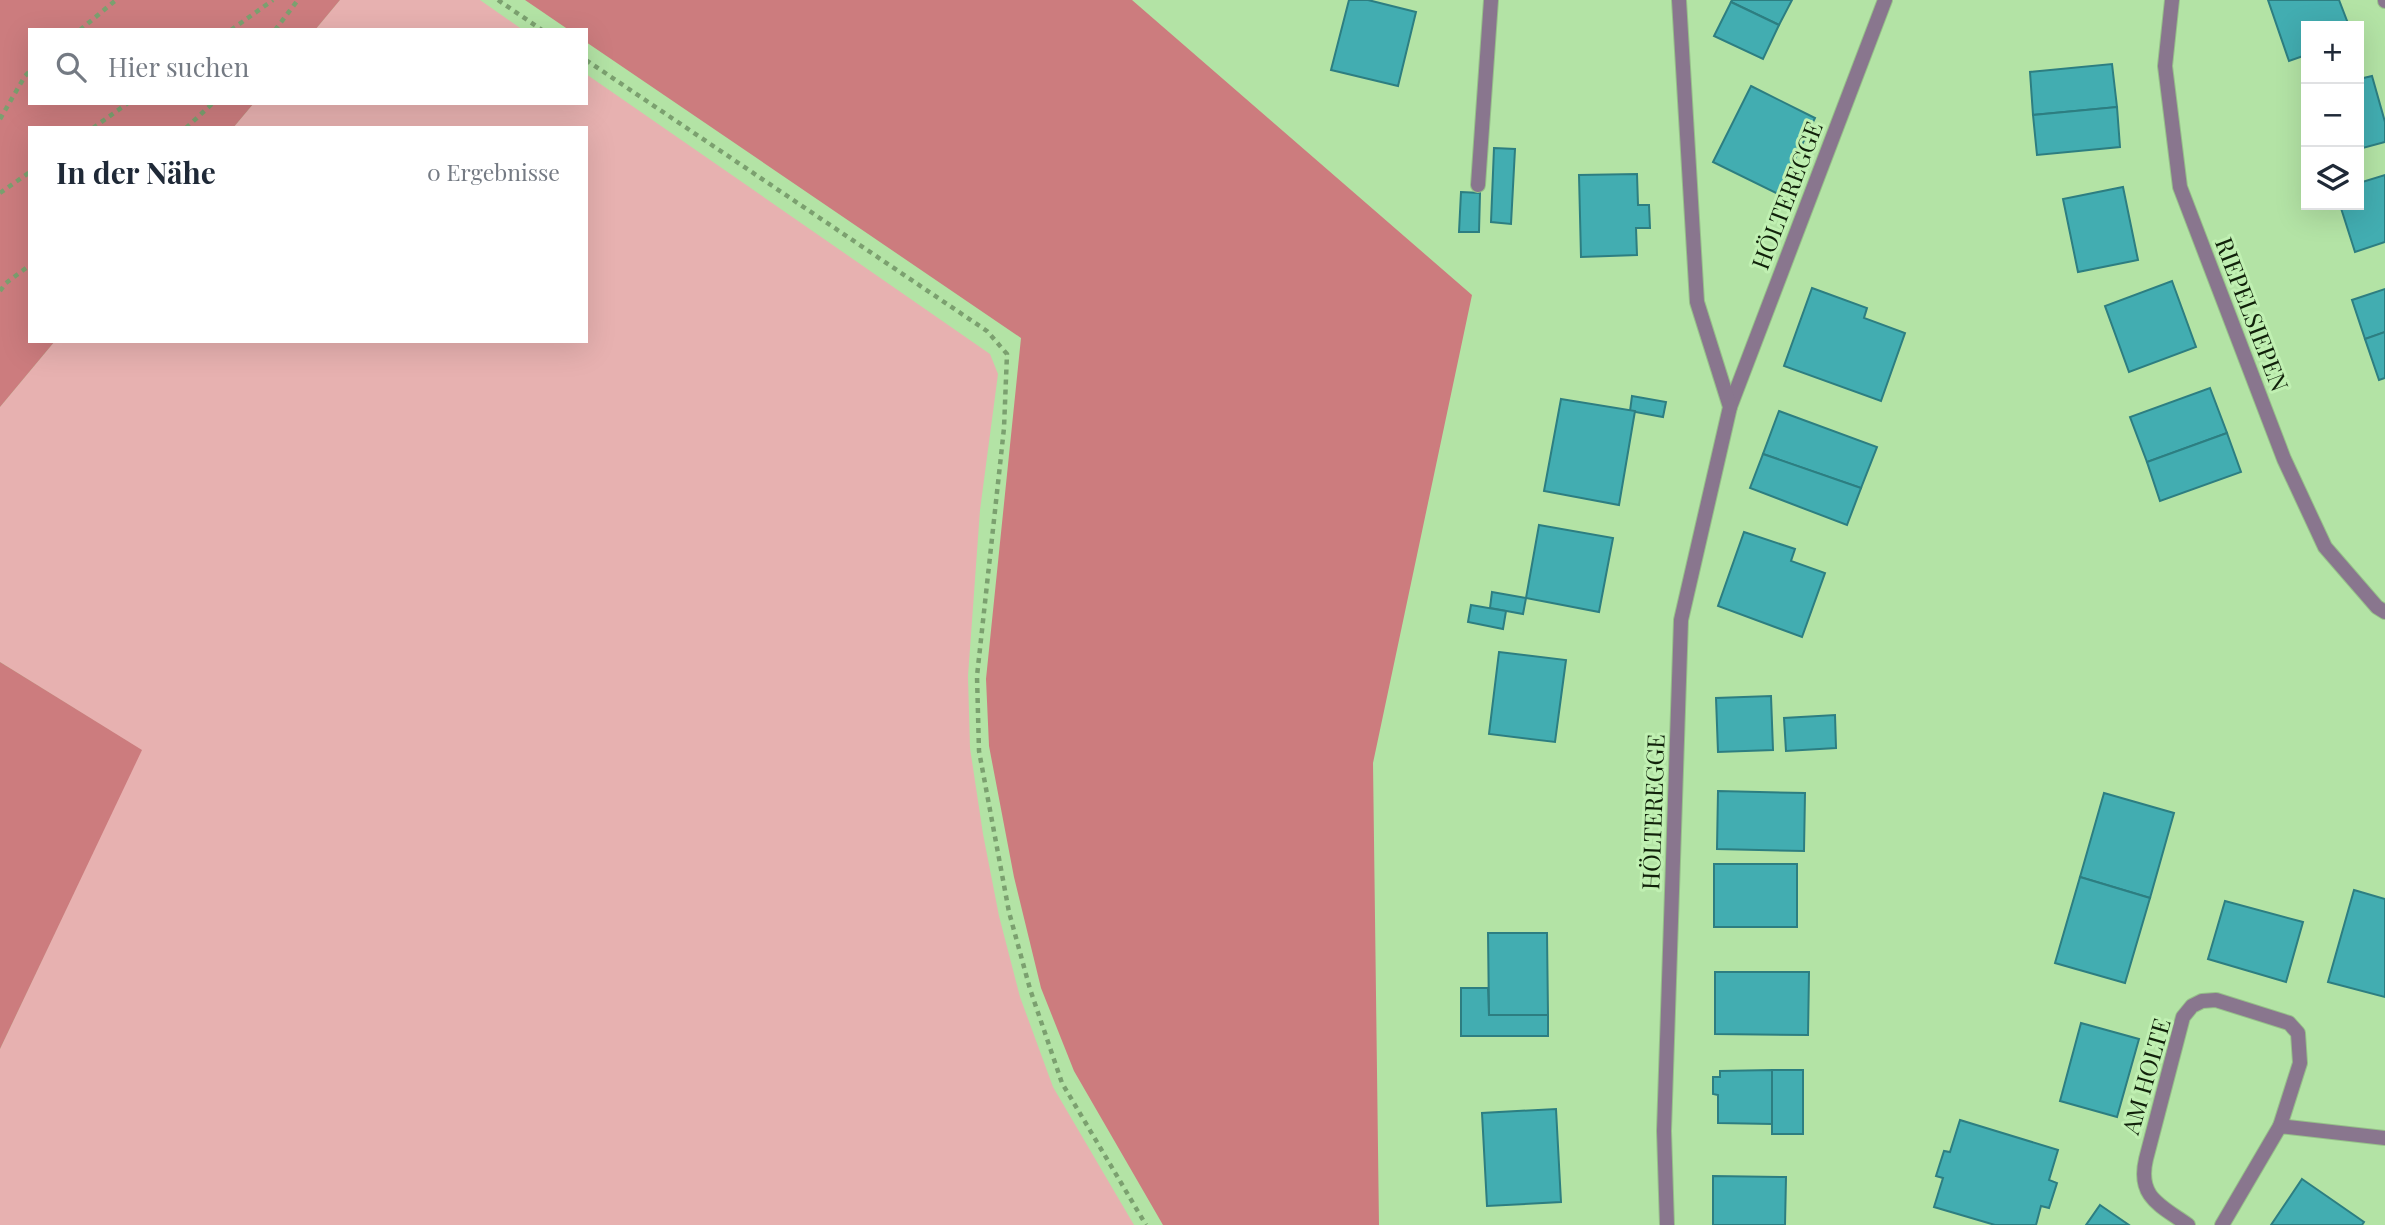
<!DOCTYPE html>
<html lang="de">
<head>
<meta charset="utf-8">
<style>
  :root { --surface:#fff; --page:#f6f6f7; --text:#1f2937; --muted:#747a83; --line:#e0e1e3 }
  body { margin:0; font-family:"Playfair Display",serif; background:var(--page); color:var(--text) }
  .controls { position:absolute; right:21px; top:21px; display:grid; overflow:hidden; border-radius:0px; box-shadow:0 7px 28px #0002 }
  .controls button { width:63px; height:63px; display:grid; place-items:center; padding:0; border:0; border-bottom:2px solid var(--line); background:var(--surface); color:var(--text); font:35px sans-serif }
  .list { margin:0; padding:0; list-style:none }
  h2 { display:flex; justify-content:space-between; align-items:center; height:91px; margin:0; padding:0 28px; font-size:30px }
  h2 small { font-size:23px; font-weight:400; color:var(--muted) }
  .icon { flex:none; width:38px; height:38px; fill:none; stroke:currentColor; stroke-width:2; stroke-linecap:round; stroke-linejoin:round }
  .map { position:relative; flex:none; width:2385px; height:1225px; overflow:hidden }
  .search { position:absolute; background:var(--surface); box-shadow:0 7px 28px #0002; left:28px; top:28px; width:560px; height:77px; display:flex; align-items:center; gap:18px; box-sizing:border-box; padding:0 24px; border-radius:0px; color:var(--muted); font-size:26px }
  .panel { position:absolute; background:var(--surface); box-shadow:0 7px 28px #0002; left:28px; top:126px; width:560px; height:217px; border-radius:0px }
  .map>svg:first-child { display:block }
  .green { fill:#e7b1b0 }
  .forest { fill:#cc7c7e }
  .building { fill:#42adb1; stroke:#2d7e81; stroke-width:2 }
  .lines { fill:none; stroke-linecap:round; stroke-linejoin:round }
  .lane-casing { stroke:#96c089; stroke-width:16 }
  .street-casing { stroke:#96c089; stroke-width:16 }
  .path { stroke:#7ba06f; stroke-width:4.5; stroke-dasharray:5 5; stroke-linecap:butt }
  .lane { stroke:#89768e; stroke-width:14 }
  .street { stroke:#89768e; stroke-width:14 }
  .labels { text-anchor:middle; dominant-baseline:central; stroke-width:6; stroke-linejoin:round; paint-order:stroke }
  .street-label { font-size:24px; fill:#10210a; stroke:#c0f0b2 }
</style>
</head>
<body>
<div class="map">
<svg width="2385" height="1225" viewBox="0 0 2385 1225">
  <rect width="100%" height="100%" fill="#b3e3a5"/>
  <g class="green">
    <path d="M340,0H480L523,30H315Z"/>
    <path d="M586,74L990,354L998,374L980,510L968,676L970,748L983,834L999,916L1020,997L1053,1087L1134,1225H0V1049L141,750L0,662V407L55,341H586V128H233L254,103H586Z"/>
  </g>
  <g class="forest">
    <path d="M0,0H340L315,30H30V103H254L233,128H30V341H55L0,407Z"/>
    <path d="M525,0H1132L1472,295L1373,763L1379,1225H1163L1074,1071L1041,988L1014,877L989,746L986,679L1021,338L586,42V30H569Z"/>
    <path d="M0,662L142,750L0,1049Z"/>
  </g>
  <g class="building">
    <path d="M1349,0H1368L1416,12L1398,86L1331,70Z"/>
    <path d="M1732,0H1792L1779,25L1731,2Z"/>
    <path d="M2268,0H2339L2349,26H2306V55L2289,61Z"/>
    <path d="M1731,2L1779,25L1763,59L1714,36Z"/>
    <path d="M2112,64L2117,107L2033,115L2030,72Z"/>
    <path d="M2372,76L2385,122V142L2359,149V79Z"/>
    <path d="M1751,86L1815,118L1778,194L1713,162Z"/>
    <path d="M2117,107L2120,147L2037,155L2033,115Z"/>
    <path d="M1494,148L1515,149L1511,224L1491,222Z"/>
    <path d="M1637,174L1638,205H1649L1650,228H1636L1637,255L1581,257L1579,175Z"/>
    <path d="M2385,175V242L2355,252L2340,205H2359V183Z"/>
    <path d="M2123,187L2138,260L2078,272L2063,199Z"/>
    <path d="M1461,192L1480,193L1479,232H1459Z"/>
    <path d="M2172,281L2196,347L2129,372L2105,306Z"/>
    <path d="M1812,288L1867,308L1864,318L1905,333L1881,401L1784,366Z"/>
    <path d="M2385,289V332L2365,339L2352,300Z"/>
    <path d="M2385,332V378L2379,380L2365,339Z"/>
    <path d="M2210,388L2227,433L2147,462L2130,417Z"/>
    <path d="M1632,396L1666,402L1663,417L1630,411Z"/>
    <path d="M1561,399L1635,411L1619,505L1544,491Z"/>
    <path d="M1779,411L1877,447L1861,488L1763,454Z"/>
    <path d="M2227,433L2241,472L2160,501L2147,462Z"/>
    <path d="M1763,454L1861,488L1847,525L1750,488Z"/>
    <path d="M1539,525L1613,538L1599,612L1526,598Z"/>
    <path d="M1744,532L1795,549L1791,561L1825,573L1802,637L1718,606Z"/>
    <path d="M1492,592L1526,598L1523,614L1490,608Z"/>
    <path d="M1471,605L1506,611L1503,629L1468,622Z"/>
    <path d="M1499,652L1566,660L1555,742L1489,734Z"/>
    <path d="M1771,696L1773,750L1718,752L1716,698Z"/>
    <path d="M1835,715L1836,748L1786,751L1784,718Z"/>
    <path d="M1718,791L1805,793L1804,851L1717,849Z"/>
    <path d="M2104,793L2174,813L2150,898L2080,877Z"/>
    <rect x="1714" y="864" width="83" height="63"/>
    <path d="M2080,877L2150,898L2125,983L2055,963Z"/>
    <path d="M2354,890L2385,899V997L2328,982Z"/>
    <path d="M2225,901L2303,922L2286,982L2208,959Z"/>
    <path d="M1488,933H1547L1548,1015H1489Z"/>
    <path d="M1715,972H1809L1808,1035L1715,1034Z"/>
    <path d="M1461,988H1488L1489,1015H1548V1036H1461Z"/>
    <path d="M2081,1023L2139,1039L2117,1117L2060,1101Z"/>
    <path d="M1772,1070V1124L1718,1123V1095L1713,1094V1077H1720V1071Z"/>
    <rect x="1772" y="1070" width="31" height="64"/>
    <path d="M1556,1109L1561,1202L1487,1206L1482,1113Z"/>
    <path d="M1960,1120L2058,1150L2049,1180L2057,1183L2049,1208L2041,1206L2036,1225H1995L1934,1207L1943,1178L1936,1176L1944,1151L1950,1152Z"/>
    <path d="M1713,1176L1786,1177L1785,1225H1713Z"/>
    <path d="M2302,1179L2364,1222L2362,1225H2271Z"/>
    <path d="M2100,1205L2129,1225H2086Z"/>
  </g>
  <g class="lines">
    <g class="lane-casing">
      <g id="lane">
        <path d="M1478,185L1491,0"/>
        <path d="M1730,407L1885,0"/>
      </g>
    </g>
    <g class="street-casing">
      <g id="street">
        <path d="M2172,0L2165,66L2180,187L2284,459L2325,547L2377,607L2385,612"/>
        <path d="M2385,0V1"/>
        <path d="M1667,1225L1664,1131L1681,620L1730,407L1697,302L1679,0"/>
        <path d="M2188,1225C2160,1205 2137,1197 2146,1159L2183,1017L2192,1006L2202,1001L2216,1000L2289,1023L2298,1033L2300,1063L2280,1126"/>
        <path d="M2222,1225L2280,1126L2385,1138"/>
      </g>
    </g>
    <g class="path">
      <path d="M498,0L542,30"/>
      <path d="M80,30L116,0"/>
      <path d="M231,30L273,0"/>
      <path d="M275,30L298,0"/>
      <path d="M586,60L987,331L1007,354L1004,428L977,676L979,751L1009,912L1030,989L1062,1083L1146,1225"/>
      <path d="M0,119L25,76L30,71"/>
      <path d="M93,128L128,103"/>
      <path d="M186,128L213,103"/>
      <path d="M0,193L30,172"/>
      <path d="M0,291L6,283L30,265"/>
    </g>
    <use href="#lane" class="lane"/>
    <use href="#street" class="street"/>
  </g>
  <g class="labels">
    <g class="street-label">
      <text transform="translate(1786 195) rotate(-69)">HÖLTEREGGE</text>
      <text transform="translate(2253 314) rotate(69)">RIEPELSIEPEN</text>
      <text transform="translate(1652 812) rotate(-88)">HÖLTEREGGE</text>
      <text transform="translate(2145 1076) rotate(-74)">AM HOLTE</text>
    </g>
  </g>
</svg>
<div class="controls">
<button>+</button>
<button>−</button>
<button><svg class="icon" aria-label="layers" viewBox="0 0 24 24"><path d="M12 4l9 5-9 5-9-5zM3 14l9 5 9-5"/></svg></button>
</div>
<div class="search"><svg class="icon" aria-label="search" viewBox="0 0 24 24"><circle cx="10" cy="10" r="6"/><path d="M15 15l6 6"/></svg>Hier suchen</div>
<section class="panel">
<h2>In der Nähe<small>0 Ergebnisse</small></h2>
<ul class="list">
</ul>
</section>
</div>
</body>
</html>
